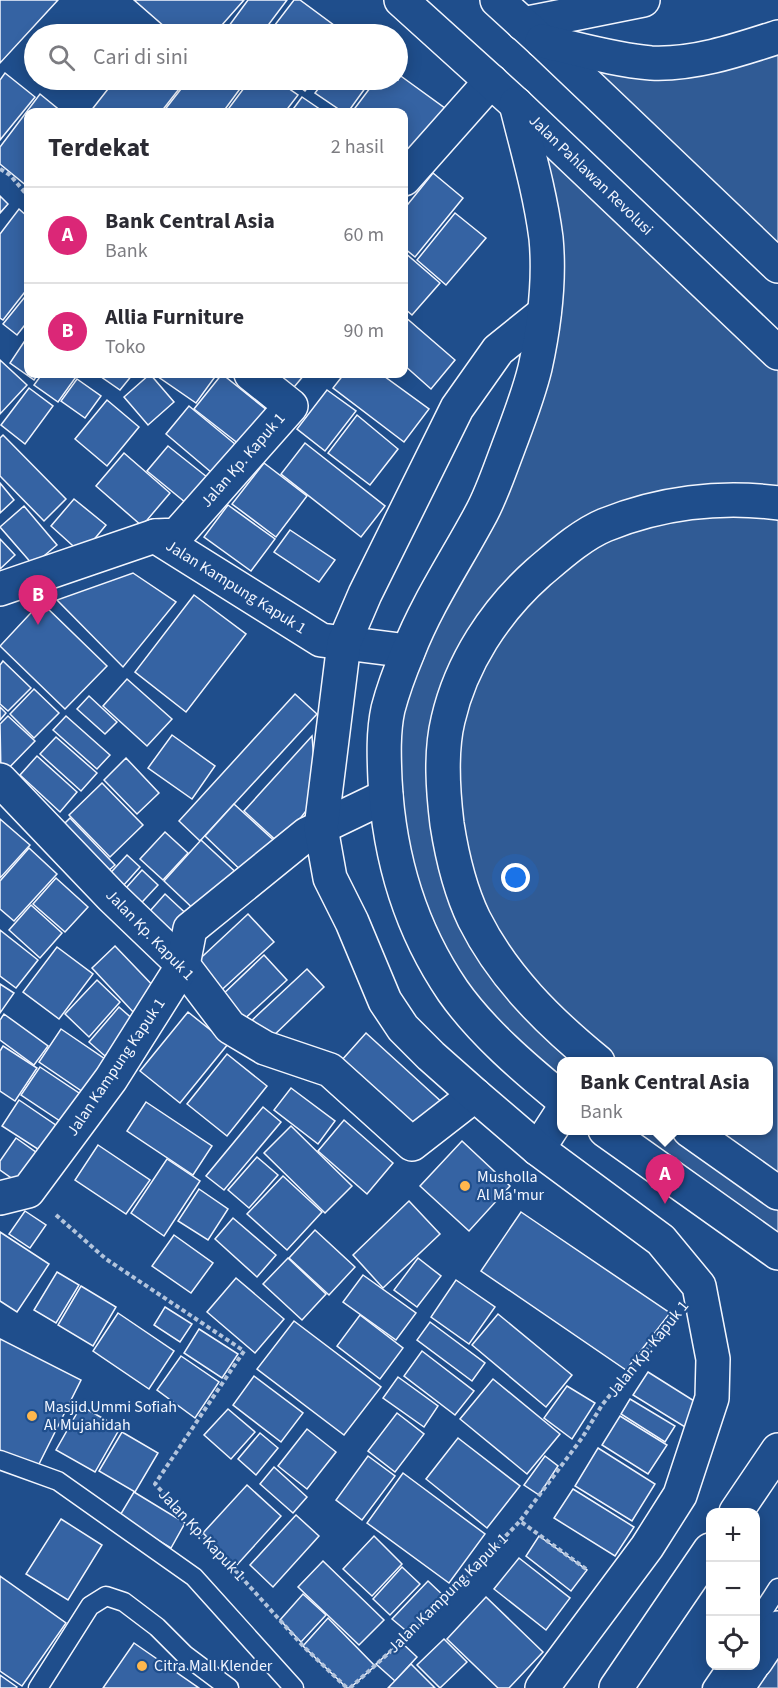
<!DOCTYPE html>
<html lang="id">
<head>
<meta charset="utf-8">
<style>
  :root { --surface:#fff; --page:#f2f2f3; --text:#2b2b33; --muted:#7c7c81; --line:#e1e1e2; --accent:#db2777 }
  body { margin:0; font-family:"Source Sans 3",sans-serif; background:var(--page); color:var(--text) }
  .controls { position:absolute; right:18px; bottom:18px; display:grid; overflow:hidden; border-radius:12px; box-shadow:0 3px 15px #0003 }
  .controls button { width:54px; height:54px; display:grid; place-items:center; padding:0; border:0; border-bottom:2px solid var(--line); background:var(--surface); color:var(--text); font:30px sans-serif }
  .you { position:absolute; left:516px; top:878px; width:21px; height:21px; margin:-15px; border:4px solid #fff; border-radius:50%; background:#1a73e8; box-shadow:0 0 0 9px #1a73e833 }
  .badge { display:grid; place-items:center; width:39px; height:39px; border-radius:50%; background:var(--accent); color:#fff; font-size:20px; font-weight:700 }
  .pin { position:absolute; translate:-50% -50px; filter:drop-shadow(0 2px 3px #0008) }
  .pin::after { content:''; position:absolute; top:32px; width:21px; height:18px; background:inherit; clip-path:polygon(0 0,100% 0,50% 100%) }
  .popup { position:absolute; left:557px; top:1057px; width:216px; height:78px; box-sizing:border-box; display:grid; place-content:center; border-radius:12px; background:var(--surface); filter:drop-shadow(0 2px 4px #0005); font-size:20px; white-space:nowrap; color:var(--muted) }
  .popup b { font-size:22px; color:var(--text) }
  .popup::after { content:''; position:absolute; left:50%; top:100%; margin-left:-12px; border:12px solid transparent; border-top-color:var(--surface) }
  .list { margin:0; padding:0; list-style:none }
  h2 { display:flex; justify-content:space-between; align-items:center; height:78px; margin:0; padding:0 24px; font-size:26px }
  h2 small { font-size:20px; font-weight:400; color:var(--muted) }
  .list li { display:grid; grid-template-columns:39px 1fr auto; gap:18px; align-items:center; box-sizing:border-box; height:96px; padding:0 24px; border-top:2px solid var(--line) }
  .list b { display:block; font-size:22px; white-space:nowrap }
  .list p { margin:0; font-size:20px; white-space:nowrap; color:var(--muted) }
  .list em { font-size:20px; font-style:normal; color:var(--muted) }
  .icon { flex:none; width:33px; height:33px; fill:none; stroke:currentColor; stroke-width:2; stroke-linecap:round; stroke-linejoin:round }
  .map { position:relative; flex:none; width:778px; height:1688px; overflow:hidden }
  .search { position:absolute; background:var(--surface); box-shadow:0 3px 15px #0003; left:24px; top:24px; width:384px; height:66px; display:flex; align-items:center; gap:15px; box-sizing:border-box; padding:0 21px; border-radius:33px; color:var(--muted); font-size:22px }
  .panel { position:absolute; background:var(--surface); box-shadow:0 3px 15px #0003; left:24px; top:108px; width:384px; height:270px; border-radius:12px }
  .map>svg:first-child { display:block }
  .green { fill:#305b95; stroke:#a8bbd7; stroke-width:1.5 }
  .building { fill:#3563a3; stroke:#f2f6ff; stroke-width:1.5 }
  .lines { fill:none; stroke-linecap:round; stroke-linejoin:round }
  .lane-casing { stroke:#f2f6ff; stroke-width:21 }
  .street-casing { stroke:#f2f6ff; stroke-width:36 }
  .primary-casing { stroke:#f2f6ff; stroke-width:36 }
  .path { stroke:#b3c4dc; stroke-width:4; stroke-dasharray:4.5 3; stroke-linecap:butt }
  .lane { stroke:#1f4e8c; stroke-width:18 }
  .street { stroke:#1f4e8c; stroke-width:33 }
  .primary { stroke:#1f4e8c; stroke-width:33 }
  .poi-dot { fill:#ffb74d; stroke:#1f4e8c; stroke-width:2 }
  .labels { text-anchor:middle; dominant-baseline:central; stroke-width:4.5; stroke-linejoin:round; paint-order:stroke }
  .street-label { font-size:16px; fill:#f2f6ff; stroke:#1f4e8c }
  .poi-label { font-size:16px; fill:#f2f6ff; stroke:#1f4e8c; text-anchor:start }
</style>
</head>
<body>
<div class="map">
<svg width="778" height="1688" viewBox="0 0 778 1688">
  <rect width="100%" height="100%" fill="#1f4e8c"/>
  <g class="green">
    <path d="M778,37V266L542,41L613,58Z"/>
    <path d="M516,104L778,353V1253L605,1131L768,1130V1062H562L561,1099L440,971L384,744L540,340Z"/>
    <path d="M778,1628V1688H737Z"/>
  </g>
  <g class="building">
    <path d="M0,0H58L0,63Z"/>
    <path d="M134,0H244L214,34H173Z"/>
    <path d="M248,0H287L263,32L267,34H223Z"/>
    <path d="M294,0H300L346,34H277L271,30Z"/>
    <path d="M156,25L168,34H148Z"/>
    <path d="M5,73L35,97L0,140V80Z"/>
    <path d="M398,74L453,114L415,161L404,153V112H352L376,80H398Z"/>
    <path d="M115,80H186L161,112H90Z"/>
    <path d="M188,80H243L245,82L223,112H163Z"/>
    <path d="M250,80H276L298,95L285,112H226Z"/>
    <path d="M290,80H314L305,91Z"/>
    <path d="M325,80H371L348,112H343L315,93Z"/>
    <path d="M40,94L62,112H28V187L0,164V147Z"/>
    <path d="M302,97L324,112H291Z"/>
    <path d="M433,173L463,198L415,257L404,248V209Z"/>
    <path d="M0,196L8,204L0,213Z"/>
    <path d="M19,209L28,217V288L3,320L0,318V234Z"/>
    <path d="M455,213L486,238L446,285L417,260Z"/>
    <path d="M404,252L440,283L412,315L404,308Z"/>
    <path d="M28,293V321L17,335L3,324Z"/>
    <path d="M404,316L455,360L431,389L404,365Z"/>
    <path d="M28,336V374H38L34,380L10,363Z"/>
    <path d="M0,360L27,385L0,414Z"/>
    <path d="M42,374H78L58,402L34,385Z"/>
    <path d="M97,374H133L120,390Z"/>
    <path d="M150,374L174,402L148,425L124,397Z"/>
    <path d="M154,374H217L196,403Z"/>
    <path d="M222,374L273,415L244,448L194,409Z"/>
    <path d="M259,374H305L284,399Z"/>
    <path d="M344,374H381L429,409L404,442L333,388Z"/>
    <path d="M77,379L101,396L85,418L61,401Z"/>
    <path d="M29,388L53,406L25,444L1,425Z"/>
    <path d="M327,390L356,411L325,451L297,429Z"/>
    <path d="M107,400L139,427L107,466L75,439Z"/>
    <path d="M189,406L241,449L218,478L166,434Z"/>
    <path d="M357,415L398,449L370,485L328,453Z"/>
    <path d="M3,435L66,499L44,521L0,476V438Z"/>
    <path d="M305,443L385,506L361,537L281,474Z"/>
    <path d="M168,446L212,481L191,507L147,471Z"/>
    <path d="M124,453L170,493L142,526L96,486Z"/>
    <path d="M264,463L307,496L276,537L232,504Z"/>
    <path d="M0,483L14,500L0,513Z"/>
    <path d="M74,499L106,525L82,554L51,526Z"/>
    <path d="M228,505L275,539L251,571L204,537Z"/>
    <path d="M24,506L57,545L33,565L0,527Z"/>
    <path d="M290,530L335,560L319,582L274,552Z"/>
    <path d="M0,539L15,555L0,569Z"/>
    <path d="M133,573L176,602L123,667L57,600Z"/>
    <path d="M194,595L246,634L186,712L135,672Z"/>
    <path d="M41,602L107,666L65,709L0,646Z"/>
    <path d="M3,661L31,688L8,711L0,704V665Z"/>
    <path d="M127,679L172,719L147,746L103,706Z"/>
    <path d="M34,689L59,713L34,738L10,714Z"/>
    <path d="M295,694L317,714L200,841L179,821Z"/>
    <path d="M89,696L117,722L105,734L77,709Z"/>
    <path d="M0,707L6,713L0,720Z"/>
    <path d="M8,716L35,741L1,776L0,724Z"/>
    <path d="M66,716L110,755L97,769L53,730Z"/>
    <path d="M172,735L215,766L192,799L148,768Z"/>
    <path d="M312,736L317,797L280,844L244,811Z"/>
    <path d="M56,737L97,773L81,791L40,754Z"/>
    <path d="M37,756L77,792L60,812L20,775Z"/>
    <path d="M126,758L159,793L137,814L104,780Z"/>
    <path d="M102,783L143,825L110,857L69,815Z"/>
    <path d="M234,804L280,846L250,879L205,836Z"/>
    <path d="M70,818L115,865L99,879L54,834Z"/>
    <path d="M0,819L30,845L0,878Z"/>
    <path d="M165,832L188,853L163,880L140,859Z"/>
    <path d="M201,840L242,878L200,915L164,881Z"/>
    <path d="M29,848L57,874L14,921L0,909V881Z"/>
    <path d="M127,855L140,867L115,895L102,882Z"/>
    <path d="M142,870L158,885L132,913L117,898Z"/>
    <path d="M56,878L88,907L65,932L33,904Z"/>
    <path d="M165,894L193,920L172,950L142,920Z"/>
    <path d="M31,905L62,933L40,958L9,930Z"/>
    <path d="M248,914L274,942L215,996L190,968Z"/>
    <path d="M0,930L38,960L16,988L0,976Z"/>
    <path d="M115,946L159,992L135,1014L92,968Z"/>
    <path d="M57,947L93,974L59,1019L23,992Z"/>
    <path d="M264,955L287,980L240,1023L219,998Z"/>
    <path d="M307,969L324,987L268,1041L250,1022Z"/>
    <path d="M97,980L120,1002L89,1037L65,1014Z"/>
    <path d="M0,984L14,993L0,1013Z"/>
    <path d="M119,1007L135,1021L105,1056L89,1042Z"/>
    <path d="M188,1012L228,1044L180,1103L140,1071Z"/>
    <path d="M4,1014L48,1046L34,1065L0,1040V1020Z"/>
    <path d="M61,1029L105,1059L83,1092L39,1062Z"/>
    <path d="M366,1033L445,1105L411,1141L333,1070Z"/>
    <path d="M3,1046L37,1068L15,1101L0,1091V1051Z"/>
    <path d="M227,1054L267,1086L227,1136L187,1104Z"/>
    <path d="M40,1067L85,1097L66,1125L21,1095Z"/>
    <path d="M291,1088L335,1121L318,1144L274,1110Z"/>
    <path d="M19,1100L63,1130L47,1155L2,1126Z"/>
    <path d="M146,1102L212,1146L193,1175L127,1131Z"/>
    <path d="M263,1107L281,1122L224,1190L206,1176Z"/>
    <path d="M344,1120L393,1163L367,1194L318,1151Z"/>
    <path d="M291,1126L352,1186L325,1213L264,1153Z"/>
    <path d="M16,1138L40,1155L20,1184L0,1170V1161Z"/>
    <path d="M462,1141L510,1186L469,1231L420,1186Z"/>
    <path d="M98,1145L150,1180L126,1214L75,1180Z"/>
    <path d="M257,1157L278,1175L249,1208L228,1190Z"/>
    <path d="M167,1159L200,1181L164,1236L131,1213Z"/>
    <path d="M283,1176L322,1212L287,1250L247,1214Z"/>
    <path d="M199,1189L228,1209L208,1240L178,1221Z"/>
    <path d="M409,1201L440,1234L383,1288L353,1255Z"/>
    <path d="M25,1211L46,1225L30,1248L9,1234Z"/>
    <path d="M521,1212L670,1313L626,1370L481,1271Z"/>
    <path d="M233,1218L276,1255L257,1277L215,1239Z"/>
    <path d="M315,1230L355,1267L329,1295L289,1258Z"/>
    <path d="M0,1232L49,1264L17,1312L0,1301Z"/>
    <path d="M174,1235L213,1263L191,1293L152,1266Z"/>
    <path d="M288,1258L326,1294L302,1320L263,1284Z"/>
    <path d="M418,1258L441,1276L417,1307L394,1290Z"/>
    <path d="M57,1272L79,1285L56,1323L34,1310Z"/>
    <path d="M363,1275L416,1313L396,1340L343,1302Z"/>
    <path d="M236,1278L284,1319L255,1353L207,1312Z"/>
    <path d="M456,1280L495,1307L469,1344L431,1317Z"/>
    <path d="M81,1286L116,1307L93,1346L58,1325Z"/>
    <path d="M165,1307L192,1324L180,1342L154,1325Z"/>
    <path d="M118,1313L174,1351L149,1389L93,1351Z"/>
    <path d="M498,1314L572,1375L546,1407L472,1345Z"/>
    <path d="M360,1315L403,1348L380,1379L337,1346Z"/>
    <path d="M294,1321L381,1387L344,1435L257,1369Z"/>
    <path d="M430,1322L485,1363L472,1381L417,1340Z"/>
    <path d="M199,1329L238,1354L222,1378L184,1353Z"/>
    <path d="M0,1339L81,1380L36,1470L0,1452Z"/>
    <path d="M422,1351L474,1391L455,1415L404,1376Z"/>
    <path d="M181,1356L219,1382L195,1418L157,1390Z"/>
    <path d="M648,1372L699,1404L685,1427L633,1395Z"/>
    <path d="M254,1376L303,1413L281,1442L233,1405Z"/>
    <path d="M398,1377L438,1406L424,1427L383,1398Z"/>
    <path d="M493,1379L560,1434L527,1474L460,1419Z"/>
    <path d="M567,1386L595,1403L572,1439L544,1418Z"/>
    <path d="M630,1399L675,1426L665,1442L621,1414Z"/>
    <path d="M81,1406L120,1428L95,1472L56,1450Z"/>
    <path d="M228,1409L255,1432L231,1459L204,1435Z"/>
    <path d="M397,1413L424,1434L395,1472L368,1451Z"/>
    <path d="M620,1416L667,1445L648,1474L602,1445Z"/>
    <path d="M307,1429L336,1452L307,1489L278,1466Z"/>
    <path d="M122,1432L158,1453L135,1492L99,1471Z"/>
    <path d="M260,1433L278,1448L256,1475L238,1459Z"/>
    <path d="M458,1438L520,1486L487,1528L426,1479Z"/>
    <path d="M598,1448L655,1484L632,1521L575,1486Z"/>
    <path d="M368,1456L395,1476L362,1520L336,1500Z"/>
    <path d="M545,1456L558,1466L539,1495L524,1485Z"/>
    <path d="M274,1467L307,1497L293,1513L260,1484Z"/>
    <path d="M403,1473L485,1534L449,1583L367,1523Z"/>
    <path d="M247,1485L281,1516L236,1566L203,1533Z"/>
    <path d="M573,1489L634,1527L615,1556L554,1518Z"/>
    <path d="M134,1492L185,1523L171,1548L119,1517Z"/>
    <path d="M296,1515L319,1536L273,1587L250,1565Z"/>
    <path d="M61,1519L102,1545L68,1600L26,1574Z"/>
    <path d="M374,1536L402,1564L372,1596L343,1569Z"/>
    <path d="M539,1536L587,1570L571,1591L526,1556Z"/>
    <path d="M519,1558L570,1598L546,1630L494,1589Z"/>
    <path d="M323,1561L384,1620L359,1645L298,1587Z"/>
    <path d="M402,1567L420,1584L390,1615L373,1599Z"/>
    <path d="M0,1576L66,1623L22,1686L0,1671Z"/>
    <path d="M428,1581L447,1599L410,1634L392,1619Z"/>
    <path d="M303,1594L326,1615L301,1642L280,1620Z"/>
    <path d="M486,1597L543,1652L509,1688H498L447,1639Z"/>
    <path d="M328,1618L375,1666L350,1688H347L303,1646Z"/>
    <path d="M444,1639L467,1662L440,1688L417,1665Z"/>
    <path d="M401,1642L417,1657L395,1681L376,1664Z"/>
    <path d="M134,1643L199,1688H103Z"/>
    <path d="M411,1664L435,1688H388Z"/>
    <path d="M0,1675L17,1687L16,1688H0Z"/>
  </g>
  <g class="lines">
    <g class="lane-casing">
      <g id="lane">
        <path d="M0,1460L58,1481L194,1577L294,1688"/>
        <path d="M756,1622L778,1588"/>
        <path d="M38,1688L90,1606L106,1596L124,1602L157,1627L185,1655L229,1688"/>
        <path d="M712,1688L727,1666"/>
      </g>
    </g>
    <g class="street-casing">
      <g id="street">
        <path d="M523,24L643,0"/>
        <path d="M404,179L491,81"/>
        <path d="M155,536L321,640L408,651"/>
        <path d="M0,589L155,536L177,535L291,406L251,374"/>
        <path d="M0,780L112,897L183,965L230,1027L265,1048L330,1070L412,1144L475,1095"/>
        <path d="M538,1149L562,1112"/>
        <path d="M0,1198L28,1191L111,1079L183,965L190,929L307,834L386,796"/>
        <path d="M542,1688L647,1547L680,1495L712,1398L713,1359L699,1286L661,1240L538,1149L475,1095L431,1056L403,1028L385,1001L352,922L330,878L321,828L344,643L365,594L457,408L498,350L544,313"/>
      </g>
    </g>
    <g class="primary-casing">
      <g id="primary">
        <path d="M401,0L516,104L778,353"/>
        <path d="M497,0L542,41L778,266"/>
        <path d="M542,41C578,49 614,60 651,63C694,65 738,50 778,37"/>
        <path d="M516,104C527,148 540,192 546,238C550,280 544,327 535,368C528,397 517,424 507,451C499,472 492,493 482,512C457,559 427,603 408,652C400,671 393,690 388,709C383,732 384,757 385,780C389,856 410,928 453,991C481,1031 524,1068 562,1099"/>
        <path d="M598,1062C549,1022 503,977 474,919C460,890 452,856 447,824C443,791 440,753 448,720C461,663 495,611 539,572C558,556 581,535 605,525C659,503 720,495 778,503"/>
        <path d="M605,1130L778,1253"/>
        <path d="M689,1130L778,1193"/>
        <path d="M736,1512L778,1450"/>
        <path d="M756,1661L778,1628"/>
        <path d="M616,1688L710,1550"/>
        <path d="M737,1688L752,1666"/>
      </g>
    </g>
    <g class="path">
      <path d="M0,169L10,175L28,196"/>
      <path d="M56,1215L106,1259L244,1351L155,1484L234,1569L303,1646L347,1688"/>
      <path d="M586,1569L520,1521L582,1438L602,1405L668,1324"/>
      <path d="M350,1688L432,1614L520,1521"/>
    </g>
    <use href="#lane" class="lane"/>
    <use href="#street" class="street"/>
    <use href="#primary" class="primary"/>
  </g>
  <g class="poi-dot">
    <circle cx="465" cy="1186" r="6"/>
    <circle cx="32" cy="1416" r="6"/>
    <circle cx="142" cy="1666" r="6"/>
  </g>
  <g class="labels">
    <g class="street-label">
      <text transform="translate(591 175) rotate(44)">Jalan Pahlawan Revolusi</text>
      <text transform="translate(243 460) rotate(-49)">Jalan Kp. Kapuk 1</text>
      <text transform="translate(236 587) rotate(32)">Jalan Kampung Kapuk 1</text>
      <text transform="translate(150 935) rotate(46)">Jalan Kp. Kapuk 1</text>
      <text transform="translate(116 1067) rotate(-56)">Jalan Kampung Kapuk 1</text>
      <text transform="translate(648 1349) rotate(-51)">Jalan Kp. Kapuk 1</text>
      <text transform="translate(202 1535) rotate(47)">Jalan Kp. Kapuk 1</text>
      <text transform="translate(448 1593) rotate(-45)">Jalan Kampung Kapuk 1</text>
    </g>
    <g class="poi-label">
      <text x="477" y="1177">Musholla<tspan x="477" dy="18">Al Ma'mur</tspan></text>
      <text x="44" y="1407">Masjid Ummi Sofiah<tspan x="44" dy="18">Al Mujahidah</tspan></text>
      <text x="154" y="1666">Citra Mall Klender</text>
    </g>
  </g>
</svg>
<div class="controls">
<button>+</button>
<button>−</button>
<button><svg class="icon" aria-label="locate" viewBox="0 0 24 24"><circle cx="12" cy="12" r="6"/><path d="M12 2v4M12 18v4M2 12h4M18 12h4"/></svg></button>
</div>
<div class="you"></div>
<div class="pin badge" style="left:665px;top:1204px">A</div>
<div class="popup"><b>Bank Central Asia</b>Bank</div>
<div class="pin badge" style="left:38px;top:625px">B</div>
<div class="search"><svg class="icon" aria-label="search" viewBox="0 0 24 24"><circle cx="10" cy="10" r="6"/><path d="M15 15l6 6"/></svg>Cari di sini</div>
<section class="panel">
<h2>Terdekat<small>2 hasil</small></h2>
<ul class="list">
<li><span class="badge">A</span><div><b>Bank Central Asia</b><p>Bank</p></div><em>60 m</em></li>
<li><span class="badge">B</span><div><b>Allia Furniture</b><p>Toko</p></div><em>90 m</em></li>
</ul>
</section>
</div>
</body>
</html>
